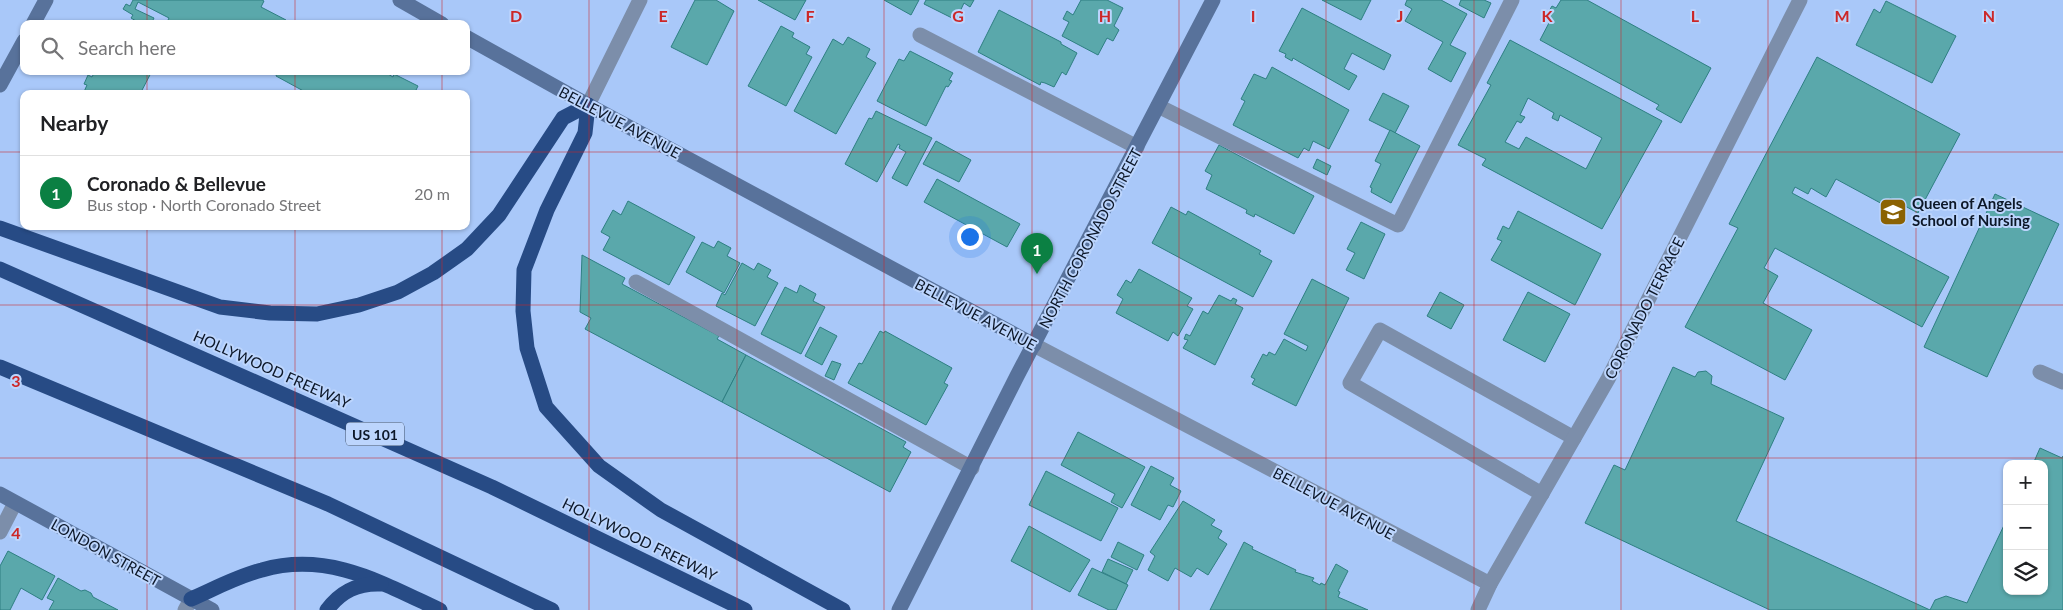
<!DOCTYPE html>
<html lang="en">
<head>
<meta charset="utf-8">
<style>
  :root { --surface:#fff; --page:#f2f2f2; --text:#202124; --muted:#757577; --line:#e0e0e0; --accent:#0b8043 }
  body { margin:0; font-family:Lato,sans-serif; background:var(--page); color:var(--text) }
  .controls { position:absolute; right:15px; bottom:15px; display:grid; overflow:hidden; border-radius:10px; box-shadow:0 1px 4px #0004 }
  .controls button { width:45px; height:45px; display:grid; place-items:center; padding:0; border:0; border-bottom:1px solid var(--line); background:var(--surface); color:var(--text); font:25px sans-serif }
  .you { position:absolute; left:969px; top:236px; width:18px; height:18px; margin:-12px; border:4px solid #fff; border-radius:50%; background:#1a73e8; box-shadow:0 0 0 8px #1a73e833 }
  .badge { display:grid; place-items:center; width:32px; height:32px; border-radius:50%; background:var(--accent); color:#fff; font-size:16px; font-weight:700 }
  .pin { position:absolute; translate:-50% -41px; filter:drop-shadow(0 1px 2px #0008) }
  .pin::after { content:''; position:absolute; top:26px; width:18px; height:15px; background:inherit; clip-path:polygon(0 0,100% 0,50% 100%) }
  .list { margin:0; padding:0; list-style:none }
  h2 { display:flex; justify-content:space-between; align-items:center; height:65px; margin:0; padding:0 20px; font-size:21px }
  h2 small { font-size:16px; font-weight:400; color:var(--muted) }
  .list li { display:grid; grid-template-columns:32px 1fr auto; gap:15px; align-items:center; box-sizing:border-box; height:75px; padding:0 20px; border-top:1px solid var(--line) }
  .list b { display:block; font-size:19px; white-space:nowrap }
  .list p { margin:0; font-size:16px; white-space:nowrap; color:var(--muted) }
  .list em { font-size:16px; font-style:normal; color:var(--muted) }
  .icon { flex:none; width:28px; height:28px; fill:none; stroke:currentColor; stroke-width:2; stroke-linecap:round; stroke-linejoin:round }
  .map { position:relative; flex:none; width:2063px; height:610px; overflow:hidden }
  .search { position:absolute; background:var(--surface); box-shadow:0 1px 4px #0004; left:20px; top:20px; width:450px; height:55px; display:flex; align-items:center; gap:12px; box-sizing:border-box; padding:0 18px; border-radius:10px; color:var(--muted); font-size:19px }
  .panel { position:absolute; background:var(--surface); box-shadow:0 1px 4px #0004; left:20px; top:90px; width:450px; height:140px; border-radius:10px }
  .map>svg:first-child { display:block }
  .building { fill:#5aa8ab; stroke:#2e7f82; fill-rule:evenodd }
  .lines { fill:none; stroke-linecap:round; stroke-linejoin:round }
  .lane { stroke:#7c8eaa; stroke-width:15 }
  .street { stroke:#7c8eaa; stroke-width:15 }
  .secondary { stroke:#58729b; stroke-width:15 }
  .highway { stroke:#274b85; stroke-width:15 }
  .grid { fill:none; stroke:#cc2728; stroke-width:1; stroke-opacity:0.55 }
  .labels { text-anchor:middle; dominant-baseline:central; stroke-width:4; stroke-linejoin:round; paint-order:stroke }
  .shield { fill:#bcd5fd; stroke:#415068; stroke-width:1 }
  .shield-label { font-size:14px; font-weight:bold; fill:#0c1728 }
  .street-label { font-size:15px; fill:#0c1728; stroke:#bcd5fd }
  .poi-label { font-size:15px; font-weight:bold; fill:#0c1728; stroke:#bcd5fd; text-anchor:start }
  .grid-label { font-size:16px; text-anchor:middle; font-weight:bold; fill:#cc2728; stroke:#bcd5fd; stroke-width:4; stroke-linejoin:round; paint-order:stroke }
</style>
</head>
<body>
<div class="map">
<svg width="2063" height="610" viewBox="0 0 2063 610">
  <rect width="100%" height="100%" fill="#a9c8f9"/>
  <g class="building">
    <path d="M133,0H262L264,1L261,7L286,20L284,24H185L179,21L178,24H166L169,18L138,2L135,9L154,18L151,24H141L131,18L133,15L123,9L126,4L130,6Z"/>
    <path d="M695,0H716L734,11L707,65L671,47Z"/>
    <path d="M758,0H806L795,20Z"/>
    <path d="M884,0H919L911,15Z"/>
    <path d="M926,0H974L970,7L964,3L956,20L924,4Z"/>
    <path d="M1081,0H1107L1123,8L1114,26L1119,30L1113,41L1107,38L1098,55L1062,36L1069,22L1063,19L1067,11L1073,15Z"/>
    <path d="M1322,0H1371L1361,20Z"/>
    <path d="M1407,0H1441L1467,14L1450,45L1466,53L1451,82L1428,69L1443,42L1405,21L1412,9L1405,5Z"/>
    <path d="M1461,0H1484L1491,3L1484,18L1459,5Z"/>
    <path d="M1561,0H1587L1711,68L1681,123L1656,109L1659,105L1540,40L1550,21L1545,18L1552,6L1556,8Z"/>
    <path d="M1886,1L1956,36L1932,83L1856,45L1874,9L1880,13Z"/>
    <path d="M1302,8L1391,55L1384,70L1352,53L1344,69L1357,76L1349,90L1298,61L1293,58L1292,61L1285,57L1286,54L1279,51Z"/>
    <path d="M999,10L1061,42V44L1077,53L1066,75L1062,72L1054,87L1045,83L1041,82L1040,85L978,52Z"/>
    <path d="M781,26L794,33L792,37L810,47L806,54L812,57L786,106L748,86Z"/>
    <path d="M848,37L870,49L866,57L876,63L836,134L794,111L833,39L843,45Z"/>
    <path d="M1510,40L1662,121L1602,229L1482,165L1486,159L1458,145L1491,85L1487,83ZM1528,98L1554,113L1552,118L1558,121L1560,115L1602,138L1586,169L1526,137L1519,149L1505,142L1517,121L1521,123L1525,117L1520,115Z"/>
    <path d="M910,51L953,73L949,80L952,81L948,87L946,86L926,126L877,101L899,59L904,61Z"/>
    <path d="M1817,57L1960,134L1918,213L1890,198L1886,206L1836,179L1826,197L1811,188L1808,194L1795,187L1792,193L1949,277L1922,327L1775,248L1764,268L1778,276L1763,303L1812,330L1785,380L1685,327L1738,228L1729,224Z"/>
    <path d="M1272,67L1349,110L1329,149L1313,141L1309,151L1304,148L1298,158L1233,125L1245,101L1241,99L1254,74L1266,79Z"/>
    <path d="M95,71H152L140,94H83L87,85L84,84L88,75L92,77Z"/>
    <path d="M278,71H383L393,77L394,74L418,86L416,90L424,94H309L276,76Z"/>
    <path d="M1383,93L1409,106L1395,133L1369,120Z"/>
    <path d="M876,111L932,138L907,186L892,178L906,152L899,148L900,145L898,144L877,182L845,164L869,118L872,119Z"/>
    <path d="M1390,130L1420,146L1391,203L1371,192L1372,188L1370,187L1381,164L1375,161Z"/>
    <path d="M936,141L971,160L959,182L923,164Z"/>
    <path d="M1219,145L1314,196L1294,234L1255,214L1254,217L1246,213L1247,210L1206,189L1212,175L1205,171Z"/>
    <path d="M1317,159L1331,166L1327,175L1313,168Z"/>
    <path d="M937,179L1020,224L1007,247L924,202Z"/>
    <path d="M1995,194L2059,224L1987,377L1924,347Z"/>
    <path d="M628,201L695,237L669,285L603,250L610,237L601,232L613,210L621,215Z"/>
    <path d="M1171,207L1186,215L1188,211L1261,251L1259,254L1272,261L1253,297L1152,243Z"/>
    <path d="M1518,211L1601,254L1575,305L1491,260L1502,241L1497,239L1503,226L1509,229Z"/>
    <path d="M1361,222L1385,234L1364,279L1346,270L1355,253L1347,249Z"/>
    <path d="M718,241L731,248L727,256L740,263L724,293L686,272L702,242L714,248Z"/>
    <path d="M582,255L625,278L622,284L719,336L717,339L746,355L722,402L585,329L591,318L580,312Z"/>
    <path d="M742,263L754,270L758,263L771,270L767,277L778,283L755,326L716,306L722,293L725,295Z"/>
    <path d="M1139,269L1192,298L1187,306L1193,309L1178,336L1173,332L1168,341L1116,313L1123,299L1117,295L1126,280L1131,283Z"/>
    <path d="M1312,279L1349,298L1296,406L1252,384L1255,379L1251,377L1263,354L1267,356L1269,352L1275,355L1284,339L1306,351L1308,346L1284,334Z"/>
    <path d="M800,285L816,294L813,301L825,307L801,354L761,334L785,287L797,293Z"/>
    <path d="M1440,292L1464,305L1451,329L1427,316Z"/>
    <path d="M1528,292L1570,314L1545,362L1503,340Z"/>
    <path d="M1219,295L1231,301L1233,298L1237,300L1235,304L1243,308L1215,365L1183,348L1188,340L1184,339L1186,334L1190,336L1203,311L1208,314Z"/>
    <path d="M820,327L837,336L822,365L805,356Z"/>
    <path d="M880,331L884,333L885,331L952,368L944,383L948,385L926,425L848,383L859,363L862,364Z"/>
    <path d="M746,355L906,442L903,447L911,452L890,492L722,402Z"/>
    <path d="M832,361L841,364L834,380L825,376Z"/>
    <path d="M1673,367L1695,377L1698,372L1706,371L1712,376L1711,384L1784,418L1736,521L1930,610L1935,600L1946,596L1967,603L2007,519V591H2044V464H2033L2040,448L2062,458L2063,456V610H1770L1585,523L1614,465L1625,470Z"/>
    <path d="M1078,432L1145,467L1122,508L1111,502L1115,494L1061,465Z"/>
    <path d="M1151,466L1174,478L1170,485L1181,491L1173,507L1168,505L1160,520L1131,505Z"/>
    <path d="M1046,471L1118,508L1101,541L1029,505Z"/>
    <path d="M1183,501L1215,520L1211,525L1222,531L1218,538L1227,544L1208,575L1197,568L1191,577L1175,568L1168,581L1148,570L1155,556L1150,552Z"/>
    <path d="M1029,526L1090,560L1070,592L1011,561Z"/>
    <path d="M1118,542L1144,555L1137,570L1111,557Z"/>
    <path d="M1244,542L1253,547L1252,549L1296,570L1295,572L1314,578L1312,581L1320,585L1321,583L1325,585L1336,564L1348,571L1338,591L1340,592L1338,597L1368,610H1210Z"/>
    <path d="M8,551L55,576L42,600L21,588L10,610H0V566Z"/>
    <path d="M1108,559L1133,570L1126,584L1102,572Z"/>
    <path d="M1092,568L1128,585L1116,610H1109L1078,595Z"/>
    <path d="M58,578L81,591L85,590L91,593L93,597L118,610H49L54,601L47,598Z"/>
  </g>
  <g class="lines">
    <g class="lane">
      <path d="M920,35L1137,147"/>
      <path d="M1158,106L1398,225L1512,0"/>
      <path d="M636,282L972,468"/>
      <path d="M2040,372L2063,382"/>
      <path d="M1542,494L1350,383L1380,330L1574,438"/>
      <path d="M0,532L15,503"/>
    </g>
    <g class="street">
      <path d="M588,105L640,0"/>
      <path d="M1034,345L1490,584"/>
      <path d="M185,610L191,599"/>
      <path d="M1478,610L1490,584L1608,379L1800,0"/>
    </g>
    <g class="secondary">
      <path d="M400,0L442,24"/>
      <path d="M33,24L46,0"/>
      <path d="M466,37L588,105L1034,345"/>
      <path d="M0,85L24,41"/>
      <path d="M0,494L212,610"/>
      <path d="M899,610L1017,376L1213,0"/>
    </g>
    <g class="highway">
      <path d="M588,105L585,133L547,210L524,270L523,311L527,348L546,407L599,466L661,510L843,610"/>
      <path d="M0,228L220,307L270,313L317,314L359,305L398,292L433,273L467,249L499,215L563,118L588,105"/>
      <path d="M0,269L492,487L745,610"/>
      <path d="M0,367L328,504L552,610"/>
      <path d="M191,599C214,589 238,576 262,570C328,551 382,583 440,610"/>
      <path d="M327,610C341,591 358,583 381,584"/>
    </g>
  </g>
  <path class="grid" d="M147,0V24M295,0V24M442,0V24M589,0V610M737,0V610M884,0V610M1032,0V610M1179,0V610M1326,0V610M1474,0V610M1621,0V610M1768,0V610M1916,0V610M147,71V94M295,71V94M442,71V94M0,152H24M466,152H2063M147,226V610M295,226V610M442,226V610M0,305H2063M0,458H2063"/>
  <defs>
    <g id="school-square" transform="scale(1.4375)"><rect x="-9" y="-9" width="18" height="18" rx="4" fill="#8b6203" stroke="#bcd5fd"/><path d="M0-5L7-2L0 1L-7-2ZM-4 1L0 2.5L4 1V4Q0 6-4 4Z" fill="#fff"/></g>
  </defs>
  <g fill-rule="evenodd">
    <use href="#school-square" x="1893" y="212"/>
  </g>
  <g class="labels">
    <rect class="shield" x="346" y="422.5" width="58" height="23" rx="4"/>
    <g class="shield-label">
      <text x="375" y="434">US 101</text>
    </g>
    <g class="street-label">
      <text transform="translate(620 122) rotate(28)">BELLEVUE AVENUE</text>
      <text transform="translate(1090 238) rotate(-62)">NORTH CORONADO STREET</text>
      <text transform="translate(1644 308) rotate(-63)">CORONADO TERRACE</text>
      <text transform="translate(976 314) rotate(28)">BELLEVUE AVENUE</text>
      <text transform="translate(272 369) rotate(24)">HOLLYWOOD FREEWAY</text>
      <text transform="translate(1334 503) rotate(28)">BELLEVUE AVENUE</text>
      <text transform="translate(640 539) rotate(26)">HOLLYWOOD FREEWAY</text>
      <text transform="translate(106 552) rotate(29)">LONDON STREET</text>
    </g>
    <g class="poi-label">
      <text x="1912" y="203">Queen of Angels<tspan x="1912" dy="17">School of Nursing</tspan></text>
    </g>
  </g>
  <g class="grid-label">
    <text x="516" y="22">D</text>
    <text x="663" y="22">E</text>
    <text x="810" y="22">F</text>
    <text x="958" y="22">G</text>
    <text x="1105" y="22">H</text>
    <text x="1253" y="22">I</text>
    <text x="1400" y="22">J</text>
    <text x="1547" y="22">K</text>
    <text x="1695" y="22">L</text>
    <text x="1842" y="22">M</text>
    <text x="1989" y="22">N</text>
    <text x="16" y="387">3</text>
    <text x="16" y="539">4</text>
  </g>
</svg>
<div class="controls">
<button>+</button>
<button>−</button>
<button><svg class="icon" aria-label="layers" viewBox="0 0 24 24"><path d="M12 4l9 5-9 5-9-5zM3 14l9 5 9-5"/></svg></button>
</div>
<div class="you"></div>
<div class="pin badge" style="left:1037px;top:274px">1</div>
<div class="search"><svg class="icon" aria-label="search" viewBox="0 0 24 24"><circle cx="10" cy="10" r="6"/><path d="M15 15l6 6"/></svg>Search here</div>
<section class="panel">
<h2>Nearby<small></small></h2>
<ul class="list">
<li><span class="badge">1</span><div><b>Coronado &amp; Bellevue</b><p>Bus stop · North Coronado Street</p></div><em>20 m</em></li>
</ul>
</section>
</div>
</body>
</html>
